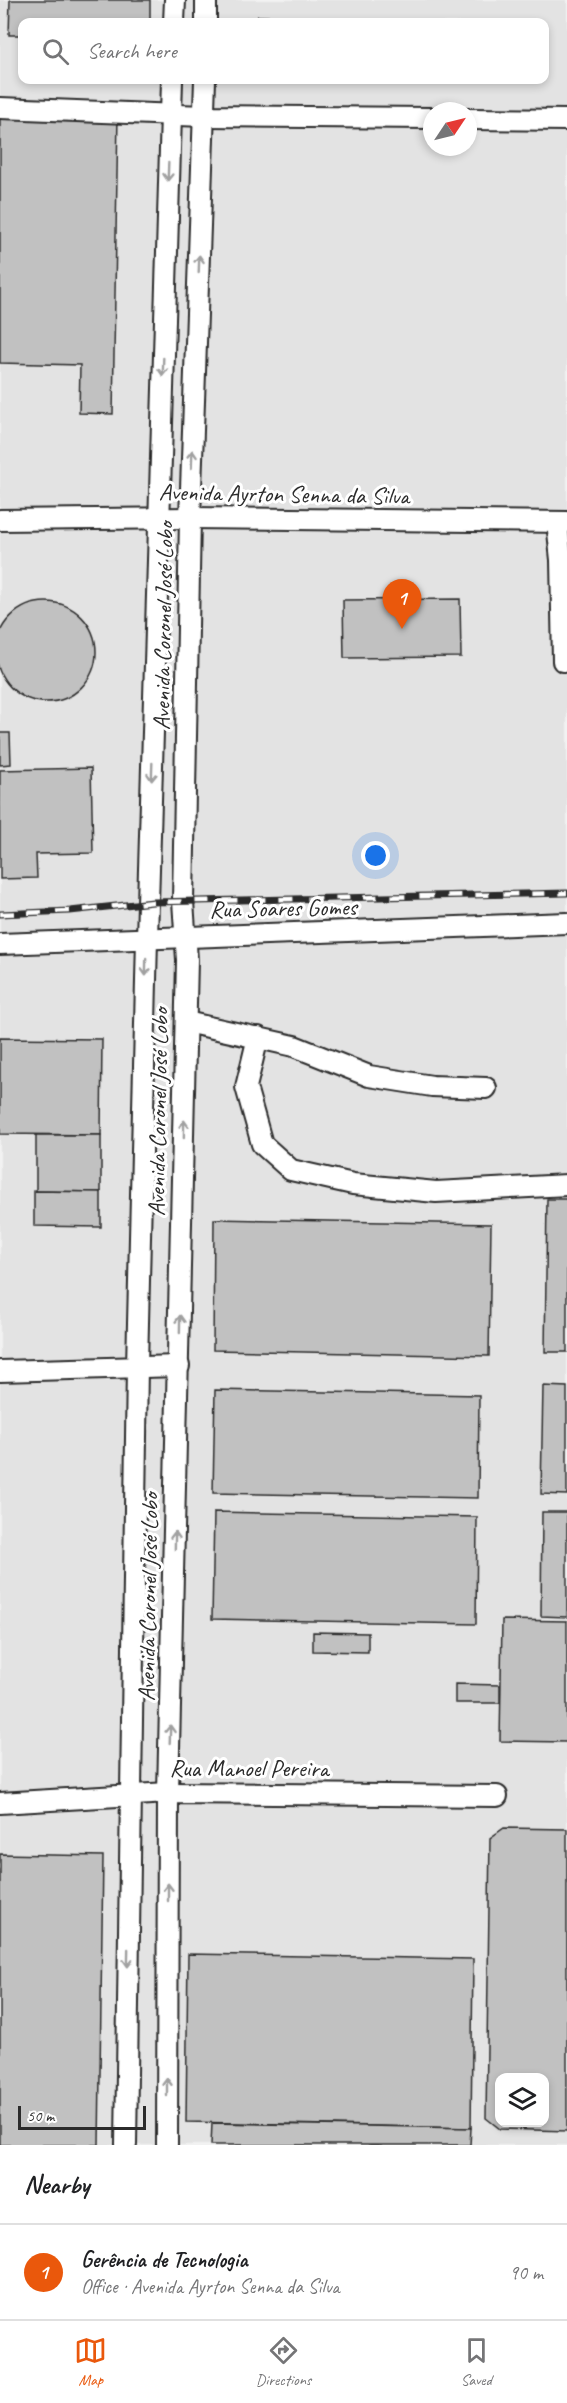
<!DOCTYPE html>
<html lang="en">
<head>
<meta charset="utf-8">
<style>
  :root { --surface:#fff; --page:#f2f2f2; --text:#202124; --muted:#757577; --line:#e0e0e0; --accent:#ea580c }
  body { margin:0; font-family:Caveat,sans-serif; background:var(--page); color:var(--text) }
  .controls { position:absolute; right:18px; bottom:18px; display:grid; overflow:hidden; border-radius:12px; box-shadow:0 3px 9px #0003 }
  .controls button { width:54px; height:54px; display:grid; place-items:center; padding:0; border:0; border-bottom:2px solid var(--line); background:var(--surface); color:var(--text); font:30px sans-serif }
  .compass { position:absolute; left:423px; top:102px; width:54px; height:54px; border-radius:50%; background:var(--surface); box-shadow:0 3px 9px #0003; rotate:55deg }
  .scale { position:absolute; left:18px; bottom:15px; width:128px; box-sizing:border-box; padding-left:6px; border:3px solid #2b2b2b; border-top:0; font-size:16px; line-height:21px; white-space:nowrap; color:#2b2b2b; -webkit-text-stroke:4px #fff; paint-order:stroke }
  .you { position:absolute; left:376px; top:856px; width:21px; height:21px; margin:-15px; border:4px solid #fff; border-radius:50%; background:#1a73e8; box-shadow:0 0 0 9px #1a73e833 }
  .badge { display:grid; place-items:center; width:39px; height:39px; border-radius:50%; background:var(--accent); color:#fff; font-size:20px; font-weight:700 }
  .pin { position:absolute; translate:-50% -50px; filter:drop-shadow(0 2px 3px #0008) }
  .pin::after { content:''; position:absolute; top:32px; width:21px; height:18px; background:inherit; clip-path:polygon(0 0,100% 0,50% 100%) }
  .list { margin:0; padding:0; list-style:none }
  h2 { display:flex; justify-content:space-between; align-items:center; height:78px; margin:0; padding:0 24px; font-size:26px }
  h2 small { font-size:20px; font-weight:400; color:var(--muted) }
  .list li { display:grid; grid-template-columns:39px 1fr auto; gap:18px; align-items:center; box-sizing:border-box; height:96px; padding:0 24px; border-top:2px solid var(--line) }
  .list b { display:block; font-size:22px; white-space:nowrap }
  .list p { margin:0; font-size:20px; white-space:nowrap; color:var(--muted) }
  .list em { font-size:20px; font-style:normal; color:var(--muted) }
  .icon { flex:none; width:33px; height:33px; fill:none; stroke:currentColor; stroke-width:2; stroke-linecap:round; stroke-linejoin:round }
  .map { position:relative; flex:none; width:567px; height:2145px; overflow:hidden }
  .search { position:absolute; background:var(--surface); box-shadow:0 3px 9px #0003; left:18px; right:18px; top:18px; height:66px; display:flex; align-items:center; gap:15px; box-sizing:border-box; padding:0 21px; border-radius:12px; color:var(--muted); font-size:22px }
  .sheet { height:174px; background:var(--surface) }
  nav { display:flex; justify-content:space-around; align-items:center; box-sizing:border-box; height:84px; border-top:2px solid var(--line); background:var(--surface); font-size:16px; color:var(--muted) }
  nav a { display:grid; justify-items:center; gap:3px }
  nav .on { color:var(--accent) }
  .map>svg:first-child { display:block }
  .built { fill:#e3e3e3; fill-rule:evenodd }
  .building { fill:#c1c1c1; stroke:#2b2b2b; stroke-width:1.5; fill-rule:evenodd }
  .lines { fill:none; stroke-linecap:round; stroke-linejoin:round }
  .minor-casing { stroke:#2b2b2b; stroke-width:24 }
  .minor { stroke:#fff; stroke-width:20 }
  .rail-casing { stroke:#2b2b2b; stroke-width:7 }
  .rail { stroke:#fff; stroke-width:4.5; stroke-dasharray:14; stroke-linecap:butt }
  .oneway { stroke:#a0a0a0 }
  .labels { text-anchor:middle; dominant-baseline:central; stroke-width:6; stroke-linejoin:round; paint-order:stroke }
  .street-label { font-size:24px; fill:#2b2b2b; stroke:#fff }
</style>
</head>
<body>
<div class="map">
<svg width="567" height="2145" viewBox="0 0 567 2145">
  <rect width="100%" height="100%" fill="#f2f2f2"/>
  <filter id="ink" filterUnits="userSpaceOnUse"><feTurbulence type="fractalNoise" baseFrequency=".0167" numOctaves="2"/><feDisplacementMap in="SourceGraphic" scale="12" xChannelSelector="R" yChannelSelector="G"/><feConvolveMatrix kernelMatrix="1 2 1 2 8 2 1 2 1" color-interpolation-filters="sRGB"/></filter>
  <g filter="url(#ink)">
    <path class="built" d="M0,0H567V2145H0ZM22,22H544V80H22ZM432,111H468V147H432ZM500,2078H544V2122H500Z"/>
    <g class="building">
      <path d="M10,0H150V22H22V35H9Z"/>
      <path d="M258,16L285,17V22H258Z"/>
      <path d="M0,112L118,114L113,414L79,413L80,365L0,363Z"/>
      <path d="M460,599L461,657L344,658L343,600Z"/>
      <circle cx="46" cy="652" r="50"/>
      <path d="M0,733H10L11,764L0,765Z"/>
      <path d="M91,768L93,853L36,854L37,878L0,879V770Z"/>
      <path d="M0,1038L102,1039L101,1135L0,1134Z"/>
      <path d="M36,1135H101V1192L36,1191Z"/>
      <path d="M34,1191L101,1192V1227L34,1226Z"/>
      <path d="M547,1199H567V1352H545Z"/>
      <path d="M214,1219L491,1224L489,1356L213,1350Z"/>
      <path d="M543,1386L567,1387V1495L541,1494Z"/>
      <path d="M215,1390L479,1395L478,1498L213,1493Z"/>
      <path d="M214,1512L477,1517L476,1624L212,1619Z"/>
      <path d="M542,1512H567V1617L541,1616Z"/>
      <path d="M502,1620L567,1621V1742L500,1741Z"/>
      <path d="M313,1632L368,1633V1652L313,1651Z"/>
      <path d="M455,1684L500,1685V1703H455Z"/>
      <path d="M504,1828L567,1829V2131L500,2129L486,2118L490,1838ZM500,2078H544V2122H500Z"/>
      <path d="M0,1854L103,1856L99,2145H0Z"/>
      <path d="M188,1954L473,1959L471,2128L186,2122Z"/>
      <path d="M212,2123L471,2128L470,2145H211Z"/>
    </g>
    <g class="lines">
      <g class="minor-casing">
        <g id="minor">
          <path d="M174,22L175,0"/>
          <path d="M206,22V0"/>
          <path d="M0,108L204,116L432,118"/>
          <path d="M468,119L567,120"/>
          <path d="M0,520L190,518L567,522"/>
          <path d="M557,522L561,560L563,661H567"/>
          <path d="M0,944L567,923"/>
          <path d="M186,1022L294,1046L369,1076L432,1086L486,1088"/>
          <path d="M258,1037L246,1087L262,1144L291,1170L353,1184L436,1192L567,1185"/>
          <path d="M0,1371L179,1366"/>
          <path d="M0,1803L168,1793L497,1796"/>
          <path d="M126,2145L137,1366L147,938L172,80"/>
          <path d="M167,2145L168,1793L187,960L183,901L190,518L205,80"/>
        </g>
      </g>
      <use href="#minor" class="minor"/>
      <g class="rail-casing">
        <path id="rail" d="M0,914L70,911L153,902L567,893"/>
      </g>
      <use href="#rail" class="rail"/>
    </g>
    <defs><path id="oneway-shaft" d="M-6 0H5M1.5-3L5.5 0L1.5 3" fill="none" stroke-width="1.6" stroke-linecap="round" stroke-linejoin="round" transform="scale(1.5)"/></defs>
    <g class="oneway">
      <use href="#oneway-shaft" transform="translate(168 172) rotate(92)"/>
      <use href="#oneway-shaft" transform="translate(199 264) rotate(-88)"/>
      <use href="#oneway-shaft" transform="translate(163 367) rotate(92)"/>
      <use href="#oneway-shaft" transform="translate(192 459) rotate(-88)"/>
      <use href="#oneway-shaft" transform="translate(152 772) rotate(92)"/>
      <use href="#oneway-shaft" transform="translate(146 967) rotate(91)"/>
      <use href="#oneway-shaft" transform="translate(184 1129) rotate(-89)"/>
      <use href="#oneway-shaft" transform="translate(180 1324) rotate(-89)"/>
      <use href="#oneway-shaft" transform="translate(175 1540) rotate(-89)"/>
      <use href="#oneway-shaft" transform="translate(170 1734) rotate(-88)"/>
      <use href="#oneway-shaft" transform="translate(168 1892) rotate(-90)"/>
      <use href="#oneway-shaft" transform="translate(128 1958) rotate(91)"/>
      <use href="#oneway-shaft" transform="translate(167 2087) rotate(-90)"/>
    </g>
  </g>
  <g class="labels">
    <g class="street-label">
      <text transform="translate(284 494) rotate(1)">Avenida Ayrton Senna da Silva</text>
      <text transform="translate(163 626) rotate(-89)">Avenida Coronel José Lobo</text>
      <text transform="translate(283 908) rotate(-1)">Rua Soares Gomes</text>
      <text transform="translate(158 1112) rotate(-89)">Avenida Coronel José Lobo</text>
      <text transform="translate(148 1597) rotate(-89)">Avenida Coronel José Lobo</text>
      <text x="249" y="1768">Rua Manoel Pereira</text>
    </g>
  </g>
</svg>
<div class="controls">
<button><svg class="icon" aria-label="layers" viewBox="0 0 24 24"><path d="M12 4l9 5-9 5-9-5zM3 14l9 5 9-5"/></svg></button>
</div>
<svg class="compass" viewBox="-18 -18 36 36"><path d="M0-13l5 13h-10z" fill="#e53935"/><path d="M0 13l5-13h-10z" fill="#757577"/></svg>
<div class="scale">50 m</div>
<div class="you"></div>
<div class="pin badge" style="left:402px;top:629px">1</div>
<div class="search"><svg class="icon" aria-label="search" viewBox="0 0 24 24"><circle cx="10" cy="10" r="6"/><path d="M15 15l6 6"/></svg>Search here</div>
</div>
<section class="sheet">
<h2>Nearby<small></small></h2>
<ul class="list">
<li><span class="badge">1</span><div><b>Gerência de Tecnologia</b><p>Office · Avenida Ayrton Senna da Silva</p></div><em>90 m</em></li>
</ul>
</section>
<nav>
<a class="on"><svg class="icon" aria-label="map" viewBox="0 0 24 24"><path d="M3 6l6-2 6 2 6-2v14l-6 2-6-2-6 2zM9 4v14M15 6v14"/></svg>Map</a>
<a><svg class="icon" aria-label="directions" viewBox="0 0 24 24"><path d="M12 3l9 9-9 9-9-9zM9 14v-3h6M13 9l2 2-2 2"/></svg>Directions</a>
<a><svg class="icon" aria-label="saved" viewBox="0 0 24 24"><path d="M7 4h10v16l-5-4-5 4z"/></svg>Saved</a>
</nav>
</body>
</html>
